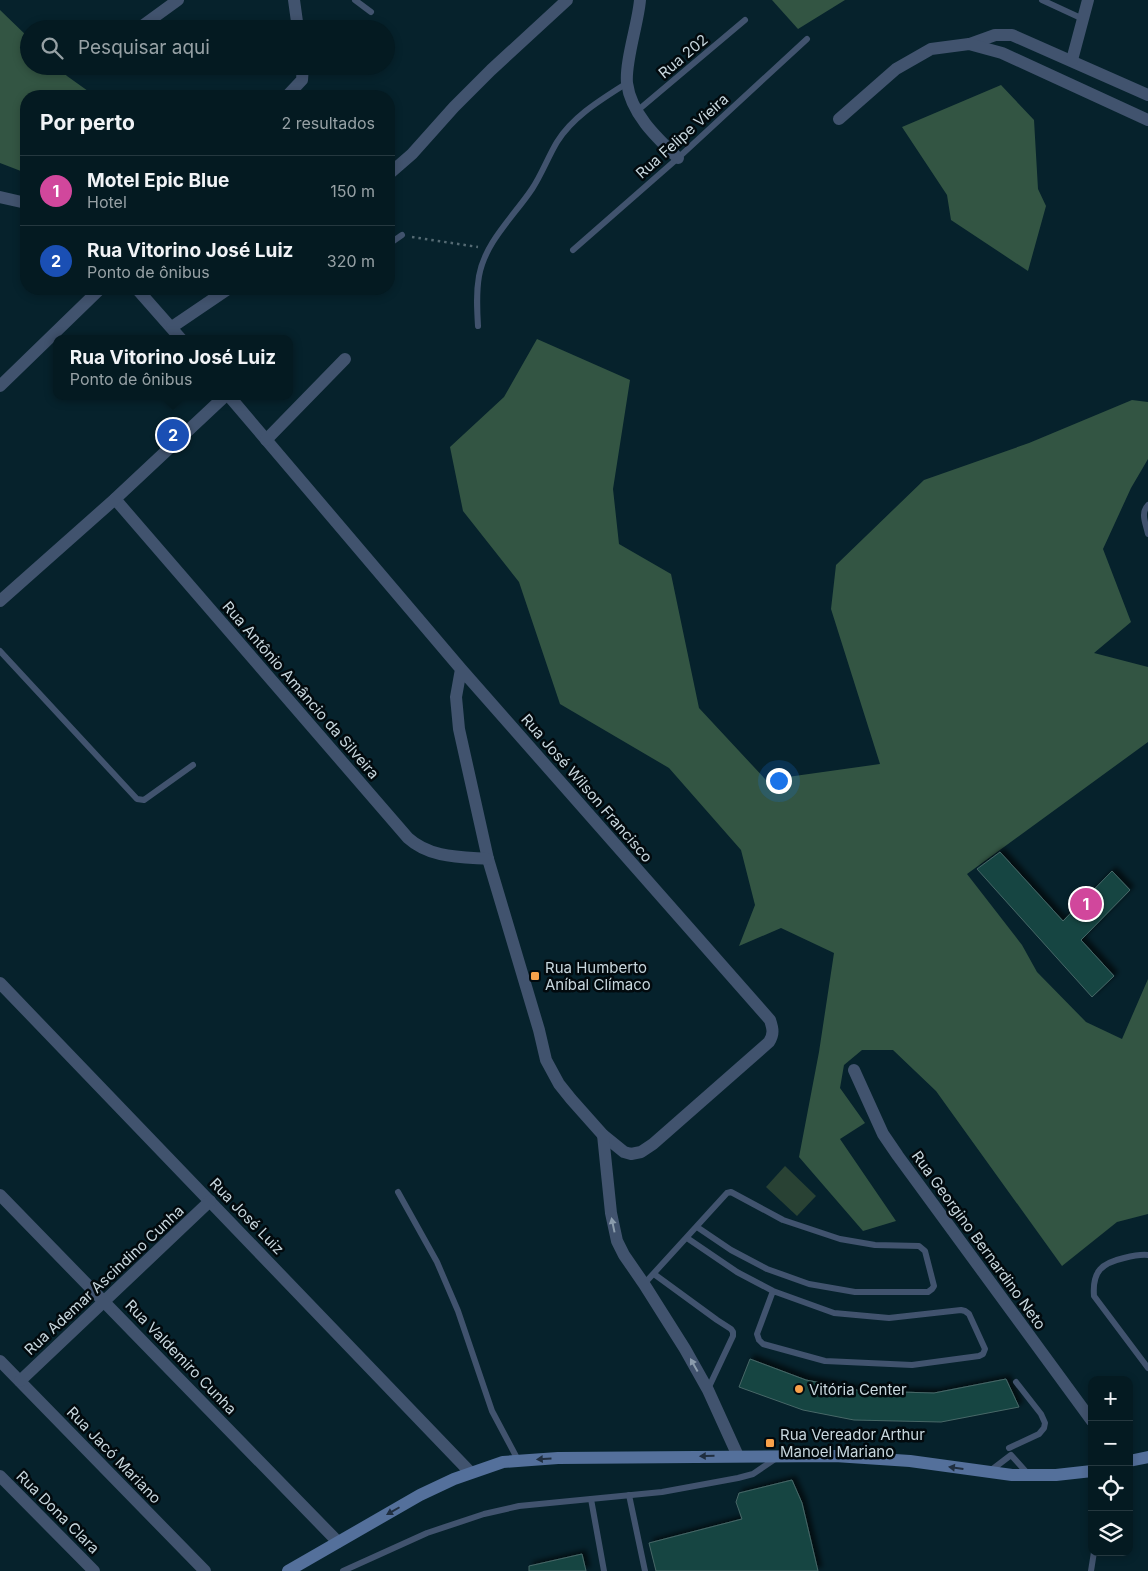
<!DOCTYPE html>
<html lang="pt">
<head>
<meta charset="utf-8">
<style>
  :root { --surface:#041a21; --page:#12272e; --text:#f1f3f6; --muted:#97a1a5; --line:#25383f; --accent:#db2777 }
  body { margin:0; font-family:Inter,sans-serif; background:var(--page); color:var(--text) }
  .controls { position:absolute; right:15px; bottom:15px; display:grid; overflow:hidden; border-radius:10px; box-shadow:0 2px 8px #0003 }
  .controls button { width:45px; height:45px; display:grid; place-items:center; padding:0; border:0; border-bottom:1px solid var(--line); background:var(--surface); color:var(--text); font:25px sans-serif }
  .you { position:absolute; left:778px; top:780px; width:18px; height:18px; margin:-12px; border:4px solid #fff; border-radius:50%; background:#1a73e8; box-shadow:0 0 0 8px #1a73e833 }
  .badge { display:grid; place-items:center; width:32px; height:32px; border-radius:50%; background:var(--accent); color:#fff; font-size:16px; font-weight:700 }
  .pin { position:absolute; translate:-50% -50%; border:2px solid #fff; box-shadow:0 1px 5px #0006 }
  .popup { position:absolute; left:53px; top:335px; width:240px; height:65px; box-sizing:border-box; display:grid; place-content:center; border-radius:10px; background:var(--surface); filter:drop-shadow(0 1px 4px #0005); font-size:16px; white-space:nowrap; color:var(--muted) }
  .popup b { font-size:19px; color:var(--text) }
  .popup::after { content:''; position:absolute; left:50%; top:100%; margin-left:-10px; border:10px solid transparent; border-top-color:var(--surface) }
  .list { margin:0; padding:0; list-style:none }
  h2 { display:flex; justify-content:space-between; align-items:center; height:65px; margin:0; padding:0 20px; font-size:21px }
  h2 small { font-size:16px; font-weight:400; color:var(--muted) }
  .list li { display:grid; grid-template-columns:32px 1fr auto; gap:15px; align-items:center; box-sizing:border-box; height:70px; padding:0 20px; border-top:1px solid var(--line) }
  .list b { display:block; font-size:19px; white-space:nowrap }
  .list p { margin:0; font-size:16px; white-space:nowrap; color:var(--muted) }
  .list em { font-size:16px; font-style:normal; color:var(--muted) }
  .icon { flex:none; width:28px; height:28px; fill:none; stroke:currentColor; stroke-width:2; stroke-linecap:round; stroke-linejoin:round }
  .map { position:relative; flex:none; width:1148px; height:1571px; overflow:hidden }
  .search { position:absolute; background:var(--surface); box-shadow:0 2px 8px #0003; left:20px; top:20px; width:375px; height:55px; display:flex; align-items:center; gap:12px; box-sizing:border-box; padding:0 18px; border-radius:28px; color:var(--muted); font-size:19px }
  .panel { position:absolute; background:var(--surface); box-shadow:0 2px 8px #0003; left:20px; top:90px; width:375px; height:205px; border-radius:20px }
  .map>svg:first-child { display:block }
  .green { fill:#294234 }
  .forest { fill:#335543 }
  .building { fill:#144443; stroke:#486867; filter:url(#shadow) }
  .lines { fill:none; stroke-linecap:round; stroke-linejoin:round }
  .path { stroke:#546a73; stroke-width:2.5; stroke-dasharray:2.5 4; stroke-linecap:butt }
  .service { stroke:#41536e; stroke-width:6 }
  .minor { stroke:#41536e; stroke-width:12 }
  .secondary { stroke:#54709b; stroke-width:12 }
  .oneway { fill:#8b9cac }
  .oneway2 { fill:#1f2e3f }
  .poi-dot { fill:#f8a14a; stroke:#020a0e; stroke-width:2 }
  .labels { text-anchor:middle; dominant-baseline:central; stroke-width:5; stroke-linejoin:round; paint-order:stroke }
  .street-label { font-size:15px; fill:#c8d7de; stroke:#020a0e }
  .poi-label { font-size:15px; fill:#c8d7de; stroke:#020a0e; text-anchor:start }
</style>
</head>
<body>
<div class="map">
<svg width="1148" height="1571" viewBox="0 0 1148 1571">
  <defs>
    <filter id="shadow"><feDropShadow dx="4" dy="-4" stdDeviation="2.5" flood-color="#0009"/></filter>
  </defs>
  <rect width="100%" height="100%" fill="#06222c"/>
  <path class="green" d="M785,1166L816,1196L797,1216L766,1187Z"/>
  <g class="forest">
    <path d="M772,0H845L798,29Z"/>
    <path d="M0,10L29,38V66H57L67,76L95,96H26V173L0,163Z"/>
    <path d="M1001,85L1034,120L1038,189L1046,206L1028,271L951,220L947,195L902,127Z"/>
    <path d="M537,339L630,380L613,489L619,544L671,574L699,708L766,780L880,764L831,609L836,565L924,480L1029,443L1132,400L1148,402V459L1131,488L1103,549L1131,622L1094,653L1148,667V742L967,874L1022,945L1037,972L1086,1022L1122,1039L1148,979V1214L1117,1222L1062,1266L936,1091L893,1050H862L844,1065L840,1088L865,1123L840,1139L896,1221L863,1231L799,1157L819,1052L834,953L781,928L739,946L755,905L741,850L669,768L560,704L519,582L463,511L450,447L504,397Z"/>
  </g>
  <g class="building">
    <path d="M1000,852L1063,921L1112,871L1130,890L1081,940L1114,976L1092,997L977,869Z"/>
    <path d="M750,1359L806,1380L862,1391L934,1393L1006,1379L1019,1407L941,1422L854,1420L803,1410L739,1387Z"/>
    <path d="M792,1480L802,1503L818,1571H656L649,1543L742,1519L736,1502L739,1493Z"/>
    <path d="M582,1554L586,1571H529V1566Z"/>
  </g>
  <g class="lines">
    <path class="path" d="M412,237L478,247"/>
    <g class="service">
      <path d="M355,0L371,12"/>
      <path d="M1042,0L1083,19"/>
      <path d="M637,111L745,20"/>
      <path d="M389,244L402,235"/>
      <path d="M573,250L678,158L807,39"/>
      <path d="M478,326C477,309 476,293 479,276C485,242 514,216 532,189C542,174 548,157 557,142C573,116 602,99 627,83"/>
      <path d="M1148,505C1140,513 1146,524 1148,534"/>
      <path d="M0,651L137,799L144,800L193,765"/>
      <path d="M398,1192L437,1262L458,1311L492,1411L518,1460"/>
      <path d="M687,1238L737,1272L773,1291L834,1313L889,1318L961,1310L965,1311L969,1314L985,1349L983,1354L979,1356L912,1365L825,1361L763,1344L759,1340L757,1334L773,1291"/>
      <path d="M1148,1255C1141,1254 1132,1256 1124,1258C1102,1263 1092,1271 1094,1296L1148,1368"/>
      <path d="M654,1274L717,1320L731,1329L733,1332V1336L708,1389"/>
      <path d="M644,1284L727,1193L731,1192L783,1220L840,1239L875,1245L919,1246L925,1251L934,1286L932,1289L928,1292H855L809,1284L767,1269L731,1250L697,1227"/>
      <path d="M1009,1448L1039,1434L1044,1428L1045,1423L1041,1414L1016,1382"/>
      <path d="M990,1471L1011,1455L1028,1474"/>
      <path d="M629,1495L645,1571"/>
      <path d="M591,1499L604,1571"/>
      <path d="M343,1571L427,1533L484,1514L519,1506L662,1492L738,1478L753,1474L775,1459"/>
      <path d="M1091,1571L1094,1552"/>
    </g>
    <g class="minor">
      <path d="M294,0L298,29"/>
      <path d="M640,0C638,24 625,61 627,83C631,114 657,138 678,158"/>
      <path d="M138,29L178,0"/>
      <path d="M970,44L995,35H1012L1148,95"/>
      <path d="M1072,60L1088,0"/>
      <path d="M287,96L302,80L303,66"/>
      <path d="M839,119L896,69L931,49L969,44L1002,53L1148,120"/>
      <path d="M389,174L412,154L454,107L491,70L567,0"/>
      <path d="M0,197L26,203"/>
      <path d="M137,289L181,339"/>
      <path d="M172,327L228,289"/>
      <path d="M0,386L100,289"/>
      <path d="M229,396L461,669L770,1020C773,1029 774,1034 769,1042L653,1144L641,1152L631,1154L624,1152L603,1135L571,1099L559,1084L546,1060L539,1030L488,859L459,729L456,697L461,669"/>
      <path d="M266,440L345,359"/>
      <path d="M115,499L408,838C430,858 460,857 488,859"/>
      <path d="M0,601L115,499L225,396"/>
      <path d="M0,983L470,1472"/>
      <path d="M854,1070L883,1134L898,1156L1092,1421"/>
      <path d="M603,1135L611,1213L617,1241L624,1255L644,1284L685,1349L708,1390L738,1456"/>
      <path d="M0,1195L338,1542"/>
      <path d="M0,1361L205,1571"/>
      <path d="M20,1381L210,1201"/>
      <path d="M0,1476L94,1571"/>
    </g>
    <g class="secondary">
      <path d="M1129,1461L1148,1457"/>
      <path d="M288,1571L420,1495L454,1479L503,1462L558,1458L835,1456L910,1461L1012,1475H1056L1092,1471"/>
    </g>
  </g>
  <defs><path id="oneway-solid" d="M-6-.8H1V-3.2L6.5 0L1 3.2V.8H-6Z" transform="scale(1.25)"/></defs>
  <g class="oneway">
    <use href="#oneway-solid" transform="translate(613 1225) rotate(-102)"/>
    <use href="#oneway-solid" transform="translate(694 1365) rotate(-119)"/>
  </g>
  <g class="oneway2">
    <use href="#oneway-solid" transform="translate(707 1456) rotate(179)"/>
    <use href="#oneway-solid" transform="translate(544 1459) rotate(177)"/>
    <use href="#oneway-solid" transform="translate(956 1468) rotate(-172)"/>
    <use href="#oneway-solid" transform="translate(393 1511) rotate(150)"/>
  </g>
  <g class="poi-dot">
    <rect x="530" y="971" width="10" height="10" rx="2.5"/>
    <circle cx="799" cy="1389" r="5"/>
    <rect x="765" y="1438" width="10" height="10" rx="2.5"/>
  </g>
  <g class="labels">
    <g class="street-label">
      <text transform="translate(683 56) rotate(-40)">Rua 202</text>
      <text transform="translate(682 136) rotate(-42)">Rua Felipe Vieira</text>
      <text transform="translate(301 690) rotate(49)">Rua Antônio Amâncio da Silveira</text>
      <text transform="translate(587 788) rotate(49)">Rua José Wilson Francisco</text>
      <text transform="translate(247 1216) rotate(46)">Rua José Luiz</text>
      <text transform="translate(979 1240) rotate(54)">Rua Georgino Bernardino Neto</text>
      <text transform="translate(104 1280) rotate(-43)">Rua Ademar Ascindino Cunha</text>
      <text transform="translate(181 1357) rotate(46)">Rua Valdemiro Cunha</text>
      <text transform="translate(114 1455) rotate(46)">Rua Jacó Mariano</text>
      <text transform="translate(58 1512) rotate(45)">Rua Dona Clara</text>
    </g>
    <g class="poi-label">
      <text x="545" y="967">Rua Humberto<tspan x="545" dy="17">Aníbal Clímaco</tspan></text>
      <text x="809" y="1389">Vitória Center</text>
      <text x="780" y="1434">Rua Vereador Arthur<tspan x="780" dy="17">Manoel Mariano</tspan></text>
    </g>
  </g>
</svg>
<div class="controls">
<button>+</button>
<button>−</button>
<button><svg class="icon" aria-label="locate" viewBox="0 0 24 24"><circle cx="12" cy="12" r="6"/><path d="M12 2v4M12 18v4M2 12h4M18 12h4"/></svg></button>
<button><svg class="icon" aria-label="layers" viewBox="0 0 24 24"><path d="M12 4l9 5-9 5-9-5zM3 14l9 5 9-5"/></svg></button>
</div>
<div class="you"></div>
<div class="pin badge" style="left:1086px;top:904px;background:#d1479c">1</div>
<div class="pin badge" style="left:173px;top:435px;background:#1a4fb4">2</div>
<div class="popup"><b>Rua Vitorino José Luiz</b>Ponto de ônibus</div>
<div class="search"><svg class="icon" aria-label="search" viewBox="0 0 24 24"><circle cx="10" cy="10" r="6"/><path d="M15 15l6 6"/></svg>Pesquisar aqui</div>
<section class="panel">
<h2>Por perto<small>2 resultados</small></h2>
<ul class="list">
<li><span class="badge" style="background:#d1479c">1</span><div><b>Motel Epic Blue</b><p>Hotel</p></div><em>150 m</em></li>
<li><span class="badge" style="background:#1a4fb4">2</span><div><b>Rua Vitorino José Luiz</b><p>Ponto de ônibus</p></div><em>320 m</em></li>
</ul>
</section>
</div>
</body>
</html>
